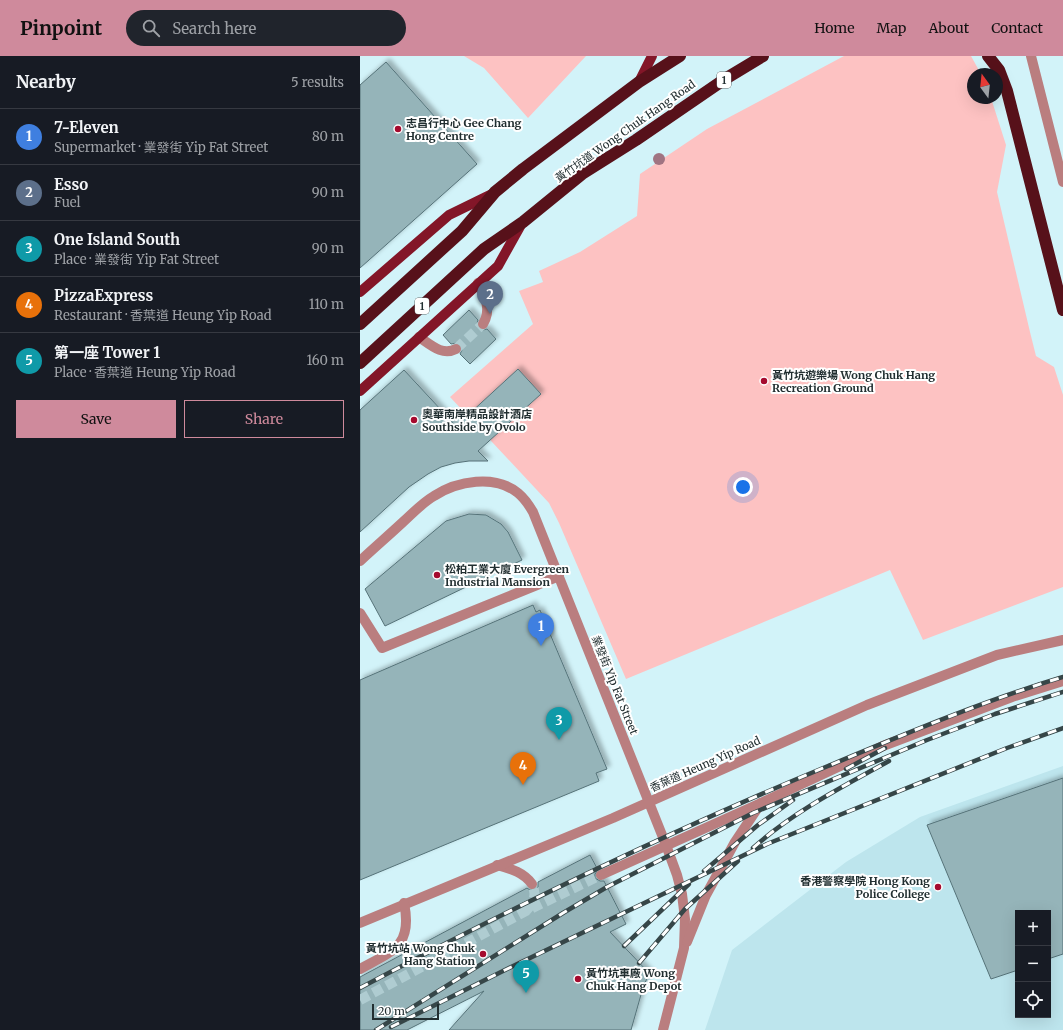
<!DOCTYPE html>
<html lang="en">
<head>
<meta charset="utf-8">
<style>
  :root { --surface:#171b24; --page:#20242c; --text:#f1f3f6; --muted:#9ea1a6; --line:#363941; --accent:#cf8a9c }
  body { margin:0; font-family:Merriweather,"Noto Sans TC",serif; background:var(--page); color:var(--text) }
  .controls { position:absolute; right:12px; bottom:12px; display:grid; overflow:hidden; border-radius:0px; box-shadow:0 4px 16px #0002 }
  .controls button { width:36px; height:36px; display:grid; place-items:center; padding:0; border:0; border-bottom:1px solid var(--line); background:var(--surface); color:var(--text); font:20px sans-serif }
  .compass { position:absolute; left:607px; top:12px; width:36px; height:36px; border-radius:50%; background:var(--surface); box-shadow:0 4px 16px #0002; rotate:345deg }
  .scale { position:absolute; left:12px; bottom:10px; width:67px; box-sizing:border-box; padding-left:4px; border:2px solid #212e30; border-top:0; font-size:11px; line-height:14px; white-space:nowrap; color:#212e30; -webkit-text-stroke:3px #fff; paint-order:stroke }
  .you { position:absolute; left:383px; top:431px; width:14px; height:14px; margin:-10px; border:3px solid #fff; border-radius:50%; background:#1a73e8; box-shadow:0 0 0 6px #1a73e833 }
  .badge { display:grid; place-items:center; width:26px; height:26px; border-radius:50%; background:var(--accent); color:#fff; font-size:13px; font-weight:700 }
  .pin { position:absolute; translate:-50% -33px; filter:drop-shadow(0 1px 2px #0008) }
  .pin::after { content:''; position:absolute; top:21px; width:14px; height:12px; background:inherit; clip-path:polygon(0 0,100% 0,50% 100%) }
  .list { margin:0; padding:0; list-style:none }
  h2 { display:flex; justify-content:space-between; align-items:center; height:52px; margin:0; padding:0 16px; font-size:17px }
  h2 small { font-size:13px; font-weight:400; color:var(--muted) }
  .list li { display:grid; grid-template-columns:26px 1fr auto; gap:12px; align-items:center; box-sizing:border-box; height:56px; padding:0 16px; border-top:1px solid var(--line) }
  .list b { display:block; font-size:15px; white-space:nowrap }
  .list p { margin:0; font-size:13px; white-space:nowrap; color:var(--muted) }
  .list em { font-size:13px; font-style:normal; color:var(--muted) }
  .actions { display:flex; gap:8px; padding:12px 16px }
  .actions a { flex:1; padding:9px 0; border:1px solid var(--accent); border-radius:0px; text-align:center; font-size:14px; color:var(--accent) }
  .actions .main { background:var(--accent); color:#111 }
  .icon { flex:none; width:22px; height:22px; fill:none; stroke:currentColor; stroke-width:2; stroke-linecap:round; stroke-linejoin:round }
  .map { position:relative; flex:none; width:703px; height:974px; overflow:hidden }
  header { display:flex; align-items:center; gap:24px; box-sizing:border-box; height:56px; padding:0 20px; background:var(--accent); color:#111 }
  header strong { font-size:19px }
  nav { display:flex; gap:22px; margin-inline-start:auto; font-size:14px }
  .search { width:280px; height:36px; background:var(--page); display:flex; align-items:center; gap:10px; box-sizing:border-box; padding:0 14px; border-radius:22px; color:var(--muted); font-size:15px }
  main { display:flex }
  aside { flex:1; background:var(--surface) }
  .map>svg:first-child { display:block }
  .built { fill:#bde5ed; fill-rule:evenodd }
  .green { fill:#fdc2c2 }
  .building { fill:#95b4b9; stroke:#567379; filter:url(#shadow) }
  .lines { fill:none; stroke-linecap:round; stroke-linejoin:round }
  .minor-tunnel { stroke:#afccd1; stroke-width:10; stroke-dasharray:10 5; stroke-linecap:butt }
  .minor { stroke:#ba7e7f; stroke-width:10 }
  .major { stroke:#831628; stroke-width:10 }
  .highway { stroke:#57111a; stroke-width:12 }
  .rail-casing { stroke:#364648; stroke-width:4.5 }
  .rail { stroke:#fff; stroke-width:3; stroke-dasharray:9; stroke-linecap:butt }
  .tree { fill:#a07482 }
  .poi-dot { fill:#a50a2e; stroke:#fff; stroke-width:1.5 }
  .labels { text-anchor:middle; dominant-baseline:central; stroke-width:4; stroke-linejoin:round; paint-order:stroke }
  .shield { fill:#fff; stroke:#646d6e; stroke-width:1 }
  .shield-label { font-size:10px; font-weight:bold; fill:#212e30 }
  .poi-label { font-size:11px; font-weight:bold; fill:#212e30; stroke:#fff; text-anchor:start }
  .street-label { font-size:11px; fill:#212e30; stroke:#fff }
</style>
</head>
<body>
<header>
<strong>Pinpoint</strong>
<div class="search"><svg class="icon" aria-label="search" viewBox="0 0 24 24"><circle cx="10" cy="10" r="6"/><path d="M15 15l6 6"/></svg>Search here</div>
<nav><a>Home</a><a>Map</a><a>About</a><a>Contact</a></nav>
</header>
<main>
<aside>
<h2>Nearby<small>5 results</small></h2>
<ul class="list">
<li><span class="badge" style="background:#3f7fe0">1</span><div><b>7-Eleven</b><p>Supermarket · 業發街 Yip Fat Street</p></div><em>80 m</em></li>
<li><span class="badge" style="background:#5c6f8a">2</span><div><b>Esso</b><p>Fuel</p></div><em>90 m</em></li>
<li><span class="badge" style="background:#0f9aa8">3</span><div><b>One Island South</b><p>Place · 業發街 Yip Fat Street</p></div><em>90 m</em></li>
<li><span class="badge" style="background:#e8710a">4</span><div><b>PizzaExpress</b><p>Restaurant · 香葉道 Heung Yip Road</p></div><em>110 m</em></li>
<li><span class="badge" style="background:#0f9aa8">5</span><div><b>第一座 Tower 1</b><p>Place · 香葉道 Heung Yip Road</p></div><em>160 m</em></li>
</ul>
<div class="actions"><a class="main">Save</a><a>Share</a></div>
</aside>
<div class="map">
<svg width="703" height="974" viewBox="0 0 703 974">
  <defs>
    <filter id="shadow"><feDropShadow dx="3.5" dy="-3.5" stdDeviation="2" flood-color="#0004"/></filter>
  </defs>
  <rect width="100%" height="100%" fill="#d2f3f9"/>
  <path class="built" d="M703,710V974H345L372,894L486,806L560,761ZM658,857H688V959H658Z"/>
  <g class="green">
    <path d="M104,0H226L168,62L124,12Z"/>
    <path d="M484,0H611L621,18H613V42H631L646,89L637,136L670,276L676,300L694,311L703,339V531L563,584L530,514L266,623L199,467L189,447L90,341L173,268L159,235L183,226L179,215L220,196L277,160L280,118L347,73Z"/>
  </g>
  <g class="building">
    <path d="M26,6L117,108L0,212V29Z"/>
    <path d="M109,254L118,264L117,268L118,272L123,274L127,273L136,283L110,308L100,298L102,294L100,288L97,287L91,288L83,279Z"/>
    <path d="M158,313L181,338L118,395L128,405H109L95,407L81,411L68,418L49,431L0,476V354L44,314L96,370Z"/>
    <path d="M109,458L126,459L141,468L148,476L162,504L25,570L5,533L86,465Z"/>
    <path d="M173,549L176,556L180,554L247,713L236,717L239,725L0,824V624Z"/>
    <path d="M703,722V898L688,903V857H658V914L631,923L567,769Z"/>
    <path d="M230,799L238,814L235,818V822L240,825H244L266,868L250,876L290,918L284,928L271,974H89L124,935L47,974H0V921L167,832L170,834L176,833L178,831V826Z"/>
  </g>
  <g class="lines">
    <g class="minor-tunnel">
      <path d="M96,293L123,268"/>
      <path d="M166,855C174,846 177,839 172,828"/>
      <path d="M0,944L164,856L241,819"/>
    </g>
    <g class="minor">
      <path d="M671,0L703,126"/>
      <path d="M118,227C125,241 132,254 123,268"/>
      <path d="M59,281C71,289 82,300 96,293"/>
      <path d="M0,505C14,492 29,479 43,466C53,457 62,447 74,440C97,425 135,418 158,437C164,442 169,449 173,456L306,789L317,819L322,838L325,863L324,892L303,974"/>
      <path d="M0,557L22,592L199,520"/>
      <path d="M137,809C151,813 163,816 172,828"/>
      <path d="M241,819L401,747L523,690L652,641L703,625"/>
      <path d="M0,867L253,762L507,649L637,599L703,584"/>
      <path d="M327,886L346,839L375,786L401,747"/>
      <path d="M0,913C33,895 53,890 44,847"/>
    </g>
    <g class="major">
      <path d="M279,26L292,0"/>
      <path d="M0,236L89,159L134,137"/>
      <path d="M0,335L138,210L162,167"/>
    </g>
    <g class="highway">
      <path d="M628,0L639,14L647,35L703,254"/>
      <path d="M0,268L102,175L135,136L163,113L279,26L320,0"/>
      <path d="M0,307L124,193L163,166L222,118L276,84L365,23L403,0"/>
    </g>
    <g class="rail-casing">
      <g id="rail">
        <path d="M486,713L525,692"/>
        <path d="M393,792C433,756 482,731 529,705"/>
        <path d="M344,815L398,769L433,744"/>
        <path d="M264,890L329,828"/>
        <path d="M279,907L325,853L378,805"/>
        <path d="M0,932C153,851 308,776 468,710C545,678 623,645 703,621"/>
        <path d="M31,971L145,914L407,788L647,692L703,672"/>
        <path d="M16,974L203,857L247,831L393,757L567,684L635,658L703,636"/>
      </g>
    </g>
    <use href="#rail" class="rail"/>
  </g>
  <circle class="tree" cx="299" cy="103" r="6"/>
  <g class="poi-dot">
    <circle cx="38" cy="73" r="4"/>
    <circle cx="404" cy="325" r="4"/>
    <circle cx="54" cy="364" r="4"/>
    <circle cx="77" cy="519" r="4"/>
    <circle cx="578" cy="831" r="4"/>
    <circle cx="123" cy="898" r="4"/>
    <circle cx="218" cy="923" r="4"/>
  </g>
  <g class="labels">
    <g class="shield">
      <rect x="357" y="16" width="14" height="16" rx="3"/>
      <rect x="55" y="242" width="14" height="16" rx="3"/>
    </g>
    <g class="shield-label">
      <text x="364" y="24">1</text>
      <text x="62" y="250">1</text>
    </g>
    <g class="poi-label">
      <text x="46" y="67">志昌行中心 Gee Chang<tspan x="46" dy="13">Hong Centre</tspan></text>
      <text x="412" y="319">黃竹坑遊樂場 Wong Chuk Hang<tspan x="412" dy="13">Recreation Ground</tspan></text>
      <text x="62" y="358">奧華南岸精品設計酒店<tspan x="62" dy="13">Southside by Ovolo</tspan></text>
      <text x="85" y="513">松柏工業大廈 Evergreen<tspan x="85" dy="13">Industrial Mansion</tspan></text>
      <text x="570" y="825" text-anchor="end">香港警察學院 Hong Kong<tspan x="570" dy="13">Police College</tspan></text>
      <text x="115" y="892" text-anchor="end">黃竹坑站 Wong Chuk<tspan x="115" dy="13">Hang Station</tspan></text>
      <text x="226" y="917">黃竹坑車廠 Wong<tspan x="226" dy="13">Chuk Hang Depot</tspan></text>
    </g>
    <g class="street-label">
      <text transform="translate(265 75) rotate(-35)">黃竹坑道 Wong Chuk Hang Road</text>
      <text transform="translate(255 629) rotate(68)">業發街 Yip Fat Street</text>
      <text transform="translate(345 708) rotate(-24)">香葉道 Heung Yip Road</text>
    </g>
  </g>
</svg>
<div class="controls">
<button>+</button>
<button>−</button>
<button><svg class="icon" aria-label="locate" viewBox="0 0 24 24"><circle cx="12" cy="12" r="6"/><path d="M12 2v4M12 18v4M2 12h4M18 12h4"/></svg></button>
</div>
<svg class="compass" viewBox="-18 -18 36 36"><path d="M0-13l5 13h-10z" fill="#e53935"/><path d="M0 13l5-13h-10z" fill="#9ea1a6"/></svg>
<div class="scale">20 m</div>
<div class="you"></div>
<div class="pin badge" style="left:181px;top:590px;background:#3f7fe0">1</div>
<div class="pin badge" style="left:130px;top:258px;background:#5c6f8a">2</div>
<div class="pin badge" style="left:199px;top:684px;background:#0f9aa8">3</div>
<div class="pin badge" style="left:163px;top:729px;background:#e8710a">4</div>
<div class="pin badge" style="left:166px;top:937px;background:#0f9aa8">5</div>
</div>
</main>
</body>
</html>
